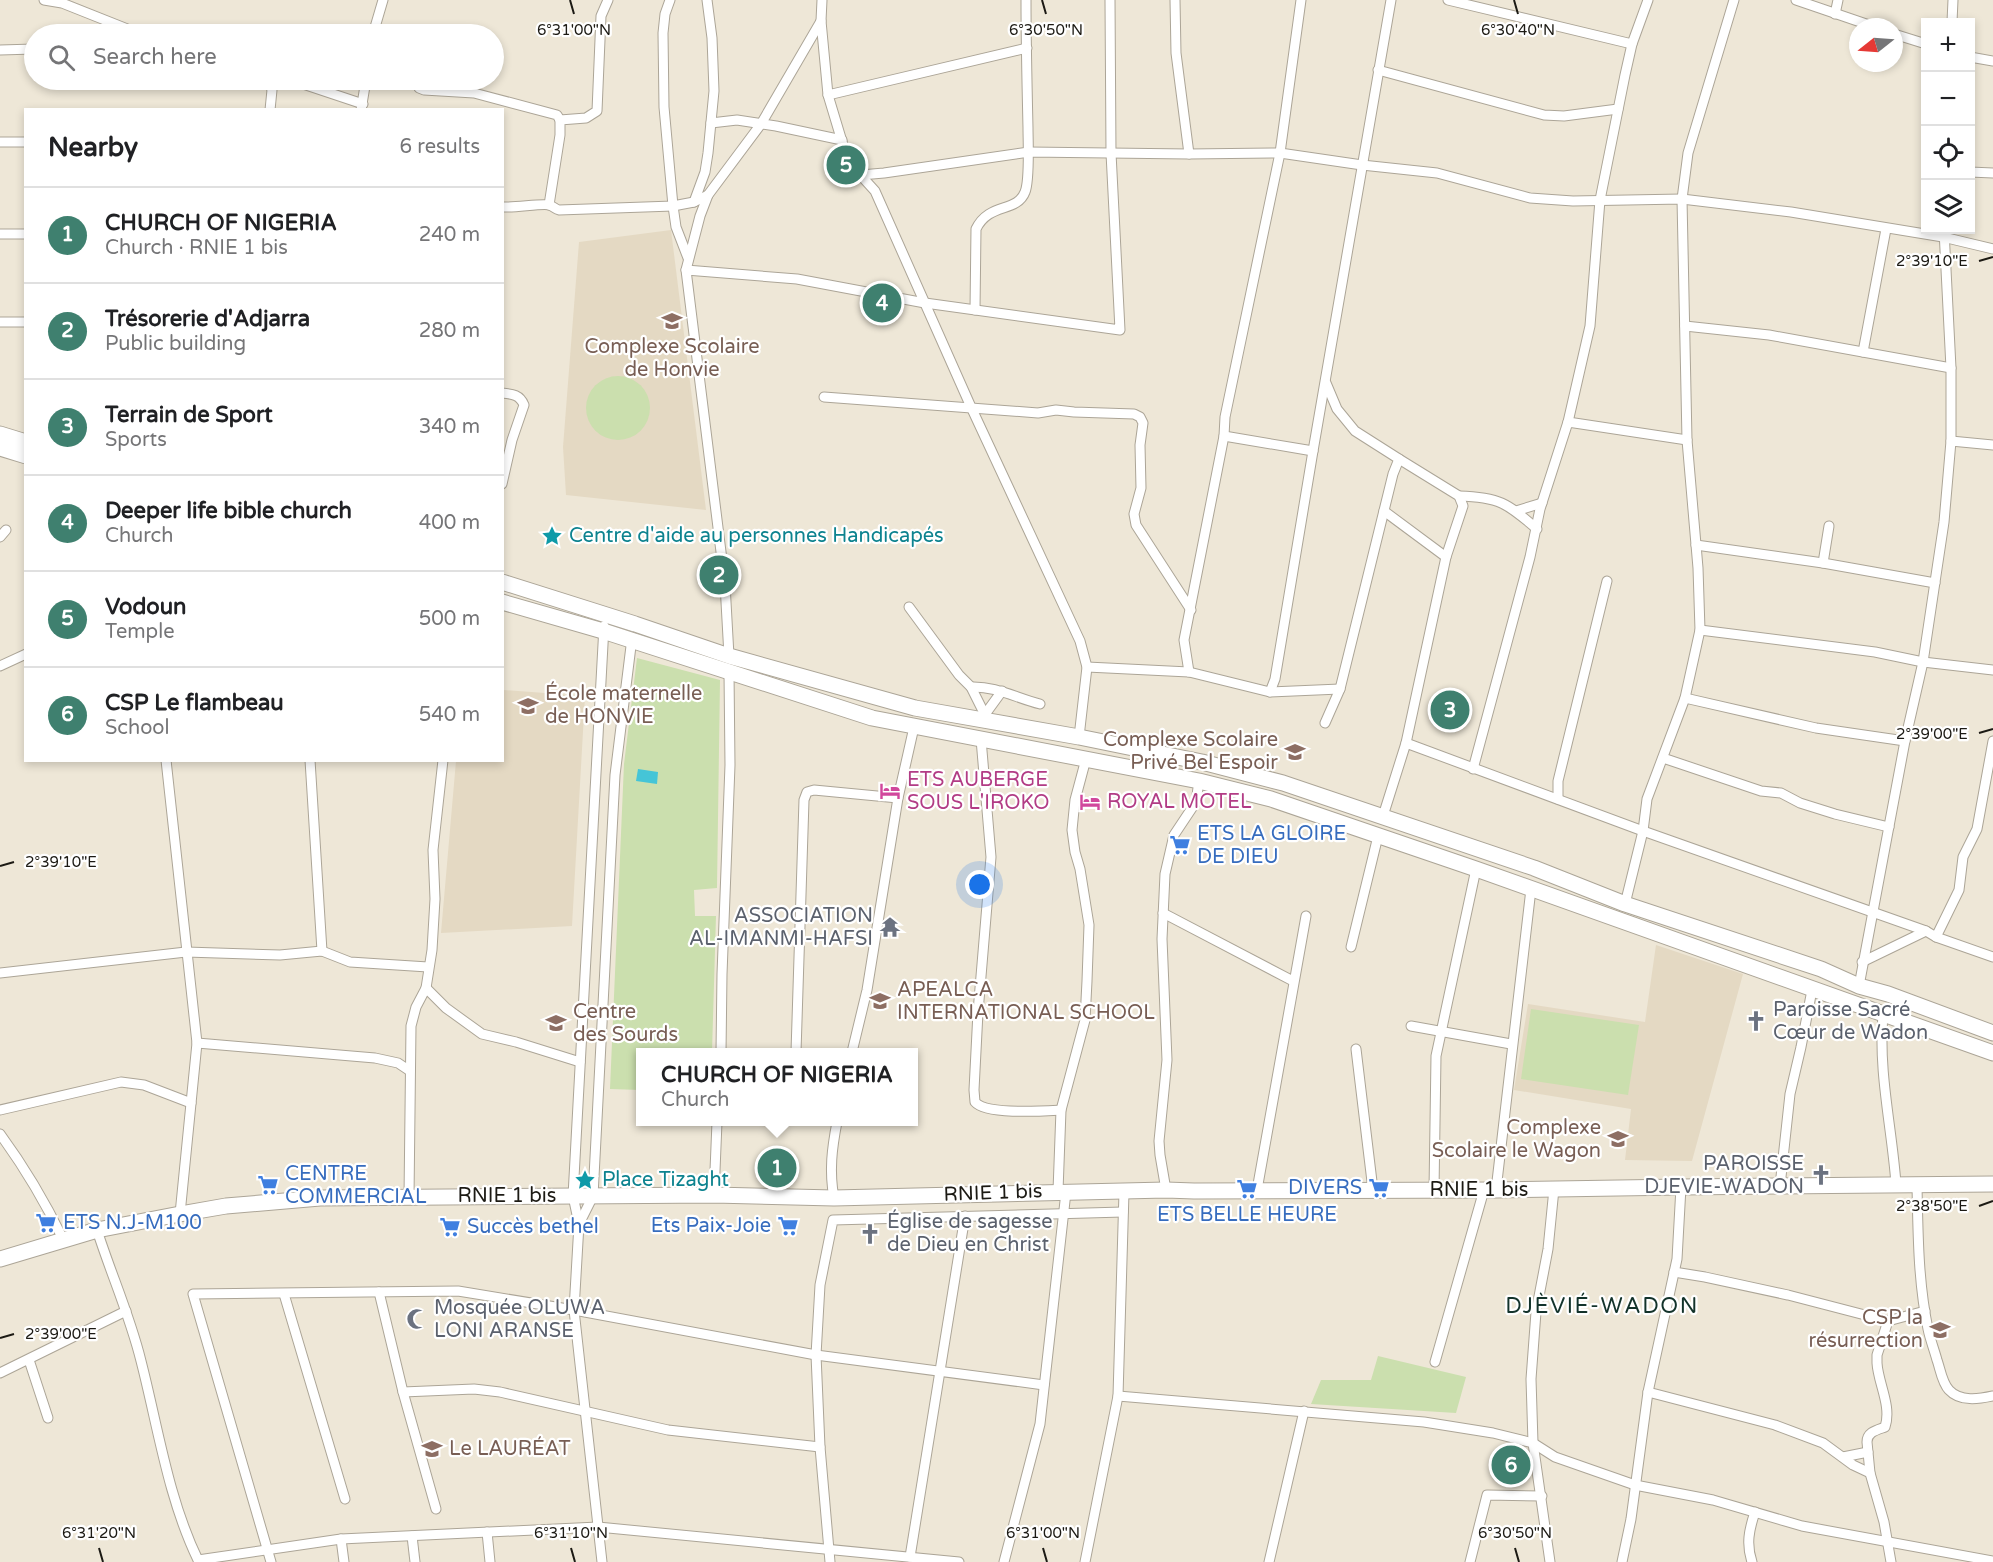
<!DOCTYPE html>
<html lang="en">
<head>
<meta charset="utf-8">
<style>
  :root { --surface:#fff; --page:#f2f2f2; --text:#202124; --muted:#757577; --line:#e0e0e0; --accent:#3f806f }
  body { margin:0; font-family:"Varela Round",sans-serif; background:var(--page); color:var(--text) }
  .controls { position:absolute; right:18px; top:18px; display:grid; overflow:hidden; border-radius:0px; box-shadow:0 3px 9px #0003 }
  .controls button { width:54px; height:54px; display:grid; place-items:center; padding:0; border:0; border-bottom:2px solid var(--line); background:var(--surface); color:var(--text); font:30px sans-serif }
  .compass { position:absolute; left:1849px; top:18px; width:54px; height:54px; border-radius:50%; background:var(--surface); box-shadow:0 3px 9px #0003; rotate:253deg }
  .you { position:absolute; left:980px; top:885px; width:21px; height:21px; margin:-15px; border:4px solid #fff; border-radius:50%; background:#1a73e8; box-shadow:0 0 0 9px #1a73e833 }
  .badge { display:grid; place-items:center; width:39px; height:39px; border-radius:50%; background:var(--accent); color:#fff; font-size:20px; font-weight:700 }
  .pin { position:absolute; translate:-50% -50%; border:3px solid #fff; box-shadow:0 2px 6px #0006 }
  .popup { position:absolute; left:636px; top:1048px; width:282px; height:78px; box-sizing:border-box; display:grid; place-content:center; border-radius:0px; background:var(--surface); filter:drop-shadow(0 2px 4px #0005); font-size:20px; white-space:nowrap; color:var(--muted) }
  .popup b { font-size:22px; color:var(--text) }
  .popup::after { content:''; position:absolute; left:50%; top:100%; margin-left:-12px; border:12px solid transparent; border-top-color:var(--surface) }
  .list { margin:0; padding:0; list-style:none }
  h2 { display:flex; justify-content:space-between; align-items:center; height:78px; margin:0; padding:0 24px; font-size:26px }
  h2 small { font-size:20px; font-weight:400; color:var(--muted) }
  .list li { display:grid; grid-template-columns:39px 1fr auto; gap:18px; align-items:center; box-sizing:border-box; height:96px; padding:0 24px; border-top:2px solid var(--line) }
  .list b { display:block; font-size:22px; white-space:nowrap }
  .list p { margin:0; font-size:20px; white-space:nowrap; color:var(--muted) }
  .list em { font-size:20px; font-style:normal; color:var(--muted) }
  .icon { flex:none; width:33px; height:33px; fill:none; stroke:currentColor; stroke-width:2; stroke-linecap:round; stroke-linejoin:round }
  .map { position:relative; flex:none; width:1993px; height:1562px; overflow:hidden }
  .search { position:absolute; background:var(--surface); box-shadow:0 3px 9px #0003; left:24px; top:24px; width:480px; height:66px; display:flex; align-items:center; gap:15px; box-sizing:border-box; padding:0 21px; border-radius:33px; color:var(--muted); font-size:22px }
  .panel { position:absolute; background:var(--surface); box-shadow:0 3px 9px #0003; left:24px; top:108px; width:480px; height:654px; border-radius:0px }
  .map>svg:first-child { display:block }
  .built { fill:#e4d9c3 }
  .green { fill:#cbdfae }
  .water { fill:#45c5d7 }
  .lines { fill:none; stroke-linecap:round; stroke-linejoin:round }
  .minor-casing { stroke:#aca597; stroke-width:11 }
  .primary-casing { stroke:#aca597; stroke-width:17 }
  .minor { stroke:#fff; stroke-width:9 }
  .primary { stroke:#fff; stroke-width:15 }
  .ticks { fill:none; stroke:#1c1a14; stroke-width:2 }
  .labels { text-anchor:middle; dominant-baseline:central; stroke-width:4.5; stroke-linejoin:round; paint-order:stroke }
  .education-label { font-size:20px; fill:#785e54; stroke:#fff; text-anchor:start }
  .culture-label { font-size:20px; fill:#0d838f; stroke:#fff; text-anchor:start }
  .hotel-label { font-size:20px; fill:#b23c85; stroke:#fff; text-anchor:start }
  .shop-label { font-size:20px; fill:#366cbe; stroke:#fff; text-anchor:start }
  .worship-label { font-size:20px; fill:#5b616d; stroke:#fff; text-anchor:start }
  .street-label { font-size:20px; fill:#1c1a14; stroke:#fff }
  .quarter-label { font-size:22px; letter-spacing:1.5px; fill:#13332b; stroke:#fff }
  .ticks-label { font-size:15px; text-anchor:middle; fill:#1c1a14; stroke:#fff; stroke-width:4.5; stroke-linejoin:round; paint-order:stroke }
</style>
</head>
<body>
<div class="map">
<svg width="1993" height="1562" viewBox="0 0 1993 1562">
  <rect width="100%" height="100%" fill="#eee7d7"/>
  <g class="built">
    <path d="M671,230L706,510L566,495L563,447L579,242Z"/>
    <path d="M503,690L585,696L572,926L441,933L456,761L502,760Z"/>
    <path d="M1656,945L1743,974L1692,1161L1625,1160L1631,1109L1514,1090L1528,1004L1645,1022Z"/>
  </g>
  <g class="green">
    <circle cx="618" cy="408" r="32"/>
    <path d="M637,658L720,680L717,888L694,890L695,916H716L712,1052H640V1090L610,1089L624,764Z"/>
    <path d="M1531,1009L1639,1025L1628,1095L1521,1079Z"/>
    <path d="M1378,1356L1466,1377L1456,1413L1311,1404L1321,1380H1371Z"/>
  </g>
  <path class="water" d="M638,769L658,772L657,784L636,781Z"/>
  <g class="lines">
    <g class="minor-casing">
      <g id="minor">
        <path d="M44,0L62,3L140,34"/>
        <path d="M670,0L665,14L663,33L664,107L673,206L676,227L688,258"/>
        <path d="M822,0L821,21L828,95L847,158L855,169L875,191L971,407L1080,641L1087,667L1079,737"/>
        <path d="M1175,0L1176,53L1189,154"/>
        <path d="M1448,0L1632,44"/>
        <path d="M1796,0L1875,27"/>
        <path d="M1835,14L1838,0"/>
        <path d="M1952,22L1953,0"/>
        <path d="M373,33L388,32L392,34"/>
        <path d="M373,34L383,0"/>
        <path d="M1894,34L1926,44"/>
        <path d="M0,50L34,49"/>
        <path d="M1970,57L1993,61"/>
        <path d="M1378,70L1544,115L1564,116L1618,109"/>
        <path d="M268,80L272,90L270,110"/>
        <path d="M291,80L363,104"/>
        <path d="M415,80L419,88L424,90L474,93L557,115L560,120"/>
        <path d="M828,95L1027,48"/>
        <path d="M361,110L366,80"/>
        <path d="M711,123L737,120L776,126L842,140"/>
        <path d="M0,142H26"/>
        <path d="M1970,172L1993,173"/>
        <path d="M861,175L884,173L1029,152L1189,154L1280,153L1362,165L1437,173L1530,198L1573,201L1682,199L1791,212L1943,237L1993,249"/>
        <path d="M694,202L705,172L708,153L714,91L712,38L707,0"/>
        <path d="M549,205L560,135V120L586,118L597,111L601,16L608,0"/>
        <path d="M502,207C514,208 543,203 549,205C553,206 555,209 559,210L673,206L694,202L708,195"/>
        <path d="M0,234H26"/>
        <path d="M686,270L797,279L925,303L1120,330L1111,153L1110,0"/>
        <path d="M975,310L976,229C989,202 1017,213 1025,192C1030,180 1028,142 1028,128C1027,85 1026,43 1026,0"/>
        <path d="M0,322H26"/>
        <path d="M1685,326L1769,335L1951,368"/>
        <path d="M1863,352L1886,229"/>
        <path d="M502,393C513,394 520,395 524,405L512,440L502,484"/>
        <path d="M824,397L1038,413L1056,410L1074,412L1134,414L1140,417L1143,423L1140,445L1141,488L1134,514L1136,525L1191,610"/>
        <path d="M1568,422L1590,326L1600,200L1625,75L1632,44L1648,0"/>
        <path d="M1224,436L1313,451"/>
        <path d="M1951,441L1993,445"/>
        <path d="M1399,459L1459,496L1463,506L1446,557L1406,743"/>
        <path d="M1459,496C1499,497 1507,503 1537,529"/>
        <path d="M1384,511L1446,557"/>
        <path d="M1516,511L1542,503"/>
        <path d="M0,537L6,530"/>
        <path d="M1696,545L1823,563L1935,583"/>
        <path d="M1823,563L1829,526"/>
        <path d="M909,607L959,675L971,687L988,721"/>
        <path d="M1700,630L1875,652L1923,662L1993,670"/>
        <path d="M729,656L725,584L686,270L700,216L708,195L761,124L821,21"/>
        <path d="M0,666L26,654"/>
        <path d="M1087,667L1189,672L1270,692L1340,689"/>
        <path d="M1189,672L1184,640L1224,436L1225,417L1280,153L1301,0"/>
        <path d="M971,687C996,686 1016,698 1040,704"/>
        <path d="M1270,692L1275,679L1313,451L1391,0"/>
        <path d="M1685,698L1816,728L1905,741"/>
        <path d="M986,713L1002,691"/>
        <path d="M1325,723L1340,689L1393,474L1399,459L1355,431L1337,409L1326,383"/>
        <path d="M981,739L991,857L978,1012L974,1090L975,1102C986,1115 1043,1111 1061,1110"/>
        <path d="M1663,758L1761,791L1781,793L1800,803L1835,814L1889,827"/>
        <path d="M166,760L197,1043L180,1214"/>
        <path d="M310,760L322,951"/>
        <path d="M1473,769L1530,557L1540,509L1568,422L1687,440"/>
        <path d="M1558,799V781L1607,581"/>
        <path d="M1383,816L1406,743L1643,831L1926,931L1936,937L1993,957"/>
        <path d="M1625,904L1643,831L1647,799L1685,698L1700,630L1698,568L1687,440L1682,199L1688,153L1734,0"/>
        <path d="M1163,913L1293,981"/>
        <path d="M1936,937L1959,890L1963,857L1977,829L1993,741"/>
        <path d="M1351,947L1378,836"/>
        <path d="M1862,962L1926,931"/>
        <path d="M0,973L186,952L280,955L322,951L350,962L428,967"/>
        <path d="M1859,986L1905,741L1923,662L1944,522L1951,441V368L1944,230"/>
        <path d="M426,988L446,1008L482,1034L516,1042L580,1062"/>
        <path d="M1883,1015C1878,1072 1892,1128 1896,1184"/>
        <path d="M1411,1026L1511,1044"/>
        <path d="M197,1043L375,1058L398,1063L410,1071"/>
        <path d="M1356,1049L1373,1190"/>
        <path d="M721,1052L722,974L730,765L729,672"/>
        <path d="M796,1052L804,800L807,792L814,790L898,798"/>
        <path d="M852,1052L867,990L898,798L914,727"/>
        <path d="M0,1110L121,1082L144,1085L191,1103"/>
        <path d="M0,1134C25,1168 45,1202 63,1239"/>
        <path d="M1917,1185C1918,1232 1918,1281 1928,1329C1930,1339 1934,1349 1937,1360C1940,1368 1942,1383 1949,1390C1960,1402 1979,1399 1993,1396"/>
        <path d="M1780,1186L1790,1094L1801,1047L1812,990"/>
        <path d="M1166,1190L1160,1155L1159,1141L1167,1060L1162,939L1165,874L1174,835L1196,802L1199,781"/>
        <path d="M1257,1190L1306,916"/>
        <path d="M1434,1190L1436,1056L1476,869"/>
        <path d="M1496,1190L1531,889"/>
        <path d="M1058,1191L1061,1110L1085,1020L1087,981L1089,925L1080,869L1075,852L1072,830L1075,800L1086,759"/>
        <path d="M714,1195L717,1122"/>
        <path d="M409,1197L411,1026L416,1007L426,988L432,950L435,899L433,850L443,760"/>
        <path d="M834,1198C829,1171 832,1148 837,1122"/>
        <path d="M579,1224L593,1196L615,775L632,638"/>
        <path d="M97,1230C111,1274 130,1316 141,1361C158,1427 168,1498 198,1560L341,1539L598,1527L959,1562"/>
        <path d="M1674,1272L1705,1277L1788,1295L1888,1321L1925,1311"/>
        <path d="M379,1292L403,1392L436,1509"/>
        <path d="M284,1294L345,1499"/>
        <path d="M1888,1321L1877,1355V1363C1878,1383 1892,1406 1885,1427C1877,1430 1867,1432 1867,1442L1870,1473L1884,1522L1891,1562"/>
        <path d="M29,1360L48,1418"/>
        <path d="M1435,1362L1484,1190"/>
        <path d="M0,1373L126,1311"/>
        <path d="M403,1392L474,1389L500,1392L668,1430L820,1447"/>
        <path d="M1648,1392L1775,1425L1823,1443L1853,1465L1870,1473"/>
        <path d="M1118,1396L1424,1422L1493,1433L1533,1443L1555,1457L1635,1485L1713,1500L1802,1526L1993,1561"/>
        <path d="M1843,1457L1868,1452"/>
        <path d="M487,1532L490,1562"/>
        <path d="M412,1536L415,1562"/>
        <path d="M341,1539L344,1562"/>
        <path d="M910,1557L965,1216"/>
        <path d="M271,1562L193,1294L458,1291L574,1310L816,1355L1044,1385"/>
        <path d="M602,1562L574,1310L579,1224L573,1196L604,626"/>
        <path d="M830,1562L820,1447L816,1355L820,1285L833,1220L1123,1212"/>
        <path d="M1004,1562L1040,1424L1066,1192"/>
        <path d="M1085,1562L1118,1396L1124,1192"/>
        <path d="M1269,1562L1304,1411"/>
        <path d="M1470,1562L1487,1495L1542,1496"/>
        <path d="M1550,1562L1533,1443L1531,1379L1536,1312L1548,1249L1554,1189"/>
        <path d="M1622,1562L1631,1519L1648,1392L1677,1259L1681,1187"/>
        <path d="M1752,1562C1746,1544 1749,1530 1755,1512"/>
      </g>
    </g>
    <g class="primary-casing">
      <g id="primary">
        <path d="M0,434L26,442"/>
        <path d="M0,448L26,456"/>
        <path d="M502,582L635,624L729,656L915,708L1079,737L1202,762L1283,783L1534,868L1625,904L1821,969L1859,986L1888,994L1993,1033"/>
        <path d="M502,602L603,631L872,718L1199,781L1271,799L1476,869L1993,1053"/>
        <path d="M0,1259L97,1230L180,1214L226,1206L320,1198L714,1195L834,1198L1166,1190L1194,1191L1496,1190L1681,1187L1993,1184"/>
      </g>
    </g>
    <use href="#minor" class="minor"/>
    <use href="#primary" class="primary"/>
  </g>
  <path class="ticks" d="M570,0L574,14M1042,0L1046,14M1514,0L1518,14M1979,261L1993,257M1979,733L1993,729M0,866L14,862M1979,1206L1993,1201M0,1338L14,1334M99,1548L103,1562M571,1548L575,1562M1043,1548L1047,1562M1515,1548L1519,1562"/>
  <defs>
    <g id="school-bare" transform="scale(1.62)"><path d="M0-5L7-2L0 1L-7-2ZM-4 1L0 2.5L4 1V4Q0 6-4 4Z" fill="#8d6e63" stroke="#fff" stroke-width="2.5" paint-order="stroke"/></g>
    <g id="sight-bare" transform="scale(1.62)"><path d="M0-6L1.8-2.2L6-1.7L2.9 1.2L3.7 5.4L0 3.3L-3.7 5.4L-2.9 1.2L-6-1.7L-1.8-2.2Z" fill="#0f9aa8" stroke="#fff" stroke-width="2.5" paint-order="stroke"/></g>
    <g id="hotel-bare" transform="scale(1.62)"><path d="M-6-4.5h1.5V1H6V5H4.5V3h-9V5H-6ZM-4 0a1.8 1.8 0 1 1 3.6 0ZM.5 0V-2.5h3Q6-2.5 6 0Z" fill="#d1479c" stroke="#fff" stroke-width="2.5" paint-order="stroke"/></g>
    <g id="supermarket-bare" transform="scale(1.62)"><path d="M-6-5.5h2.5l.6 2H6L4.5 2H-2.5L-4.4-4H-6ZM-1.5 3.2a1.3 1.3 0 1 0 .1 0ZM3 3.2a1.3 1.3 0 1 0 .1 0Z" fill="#3f7fe0" stroke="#fff" stroke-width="2.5" paint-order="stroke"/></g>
    <g id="temple-bare" transform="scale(1.62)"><path d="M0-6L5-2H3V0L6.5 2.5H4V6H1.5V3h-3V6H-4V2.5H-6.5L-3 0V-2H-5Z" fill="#6b7280" stroke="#fff" stroke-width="2.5" paint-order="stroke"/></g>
    <g id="church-bare" transform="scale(1.62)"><path d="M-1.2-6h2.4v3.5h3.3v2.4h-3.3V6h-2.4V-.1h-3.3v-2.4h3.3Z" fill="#6b7280" stroke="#fff" stroke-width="2.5" paint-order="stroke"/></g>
    <g id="mosque-bare" transform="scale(1.62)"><path d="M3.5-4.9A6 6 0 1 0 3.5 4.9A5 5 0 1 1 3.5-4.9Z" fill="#6b7280" stroke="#fff" stroke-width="2.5" paint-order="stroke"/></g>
  </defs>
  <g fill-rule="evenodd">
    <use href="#school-bare" x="672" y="321"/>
    <use href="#sight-bare" x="552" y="536"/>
    <use href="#school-bare" x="528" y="706"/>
    <use href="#school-bare" x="1295" y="752"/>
    <use href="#hotel-bare" x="890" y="791"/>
    <use href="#hotel-bare" x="1090" y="802"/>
    <use href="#supermarket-bare" x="1180" y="845"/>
    <use href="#temple-bare" x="890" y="927"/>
    <use href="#school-bare" x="880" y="1001"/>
    <use href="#church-bare" x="1756" y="1021"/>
    <use href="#school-bare" x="556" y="1023"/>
    <use href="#school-bare" x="1618" y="1139"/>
    <use href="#church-bare" x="1821" y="1175"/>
    <use href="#sight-bare" x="585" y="1180"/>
    <use href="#supermarket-bare" x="268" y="1185"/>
    <use href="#supermarket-bare" x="1379" y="1188"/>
    <use href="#supermarket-bare" x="1247" y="1189"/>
    <use href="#supermarket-bare" x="46" y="1223"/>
    <use href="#supermarket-bare" x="788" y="1226"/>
    <use href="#supermarket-bare" x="450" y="1227"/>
    <use href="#church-bare" x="870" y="1234"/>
    <use href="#mosque-bare" x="417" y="1319"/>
    <use href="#school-bare" x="1940" y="1330"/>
    <use href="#school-bare" x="432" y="1449"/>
  </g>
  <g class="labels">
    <g class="education-label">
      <text x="672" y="347" text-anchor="middle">Complexe Scolaire<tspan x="672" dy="23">de Honvie</tspan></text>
      <text x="545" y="694">École maternelle<tspan x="545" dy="23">de HONVIE</tspan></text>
      <text x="1278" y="740" text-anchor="end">Complexe Scolaire<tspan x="1278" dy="23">Privé Bel Espoir</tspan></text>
      <text x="897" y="990">APEALCA<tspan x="897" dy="23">INTERNATIONAL SCHOOL</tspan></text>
      <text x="573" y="1012">Centre<tspan x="573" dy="23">des Sourds</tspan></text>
      <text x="1601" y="1128" text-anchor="end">Complexe<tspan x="1601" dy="23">Scolaire le Wagon</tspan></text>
      <text x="1923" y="1318" text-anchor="end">CSP la<tspan x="1923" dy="23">résurrection</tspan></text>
      <text x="449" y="1449">Le LAURÉAT</text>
    </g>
    <g class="culture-label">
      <text x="569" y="536">Centre d'aide au personnes Handicapés</text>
      <text x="602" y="1180">Place Tizaght</text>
    </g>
    <g class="hotel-label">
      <text x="907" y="780">ETS AUBERGE<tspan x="907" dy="23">SOUS L'IROKO</tspan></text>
      <text x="1107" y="802">ROYAL MOTEL</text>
    </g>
    <g class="shop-label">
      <text x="1197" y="834">ETS LA GLOIRE<tspan x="1197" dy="23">DE DIEU</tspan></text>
      <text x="285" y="1174">CENTRE<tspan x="285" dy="23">COMMERCIAL</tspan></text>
      <text x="1362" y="1188" text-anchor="end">DIVERS</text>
      <text x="1247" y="1215" text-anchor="middle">ETS BELLE HEURE</text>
      <text x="63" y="1223">ETS N.J-M100</text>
      <text x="771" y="1226" text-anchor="end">Ets Paix-Joie</text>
      <text x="467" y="1227">Succès bethel</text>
    </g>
    <g class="worship-label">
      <text x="873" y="916" text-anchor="end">ASSOCIATION<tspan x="873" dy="23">AL-IMANMI-HAFSI</tspan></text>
      <text x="1773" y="1010">Paroisse Sacré<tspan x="1773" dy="23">Cœur de Wadon</tspan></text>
      <text x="1804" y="1164" text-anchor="end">PAROISSE<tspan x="1804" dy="23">DJEVIE-WADON</tspan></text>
      <text x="887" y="1222">Église de sagesse<tspan x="887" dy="23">de Dieu en Christ</tspan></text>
      <text x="434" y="1308">Mosquée OLUWA<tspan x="434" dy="23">LONI ARANSE</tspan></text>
    </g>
    <g class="street-label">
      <text x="1479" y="1190">RNIE 1 bis</text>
      <text transform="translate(993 1193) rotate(-2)">RNIE 1 bis</text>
      <text x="507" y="1196">RNIE 1 bis</text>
    </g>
    <g class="quarter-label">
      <text x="1602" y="1306">DJÈVIÉ-WADON</text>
    </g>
  </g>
  <g class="ticks-label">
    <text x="574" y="35">6°31'00"N</text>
    <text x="1046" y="35">6°30'50"N</text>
    <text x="1518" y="35">6°30'40"N</text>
    <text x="1932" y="266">2°39'10"E</text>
    <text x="1932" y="739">2°39'00"E</text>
    <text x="61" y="867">2°39'10"E</text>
    <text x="1932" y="1211">2°38'50"E</text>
    <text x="61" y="1339">2°39'00"E</text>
    <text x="99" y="1538">6°31'20"N</text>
    <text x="571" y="1538">6°31'10"N</text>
    <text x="1043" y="1538">6°31'00"N</text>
    <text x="1515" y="1538">6°30'50"N</text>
  </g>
</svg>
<div class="controls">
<button>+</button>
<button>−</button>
<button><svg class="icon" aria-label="locate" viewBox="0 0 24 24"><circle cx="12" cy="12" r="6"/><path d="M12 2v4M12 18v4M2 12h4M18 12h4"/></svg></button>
<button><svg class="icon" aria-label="layers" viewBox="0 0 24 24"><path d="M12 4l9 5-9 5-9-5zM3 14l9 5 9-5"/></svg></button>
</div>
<svg class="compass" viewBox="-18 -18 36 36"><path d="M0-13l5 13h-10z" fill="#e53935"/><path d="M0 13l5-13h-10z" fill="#757577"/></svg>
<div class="you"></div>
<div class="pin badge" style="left:777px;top:1168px">1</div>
<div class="popup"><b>CHURCH OF NIGERIA</b>Church</div>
<div class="pin badge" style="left:719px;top:575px">2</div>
<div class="pin badge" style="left:1450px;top:710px">3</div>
<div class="pin badge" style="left:882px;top:303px">4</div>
<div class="pin badge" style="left:846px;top:165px">5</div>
<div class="pin badge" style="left:1511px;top:1465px">6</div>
<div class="search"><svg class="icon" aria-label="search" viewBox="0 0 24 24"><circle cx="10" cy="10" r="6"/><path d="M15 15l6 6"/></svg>Search here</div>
<section class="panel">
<h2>Nearby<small>6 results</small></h2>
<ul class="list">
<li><span class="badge">1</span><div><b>CHURCH OF NIGERIA</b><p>Church · RNIE 1 bis</p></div><em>240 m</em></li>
<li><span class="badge">2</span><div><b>Trésorerie d'Adjarra</b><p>Public building</p></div><em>280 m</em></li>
<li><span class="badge">3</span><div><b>Terrain de Sport</b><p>Sports</p></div><em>340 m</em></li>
<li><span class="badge">4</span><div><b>Deeper life bible church</b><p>Church</p></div><em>400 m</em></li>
<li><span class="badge">5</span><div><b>Vodoun</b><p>Temple</p></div><em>500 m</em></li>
<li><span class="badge">6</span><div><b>CSP Le flambeau</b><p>School</p></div><em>540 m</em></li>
</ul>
</section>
</div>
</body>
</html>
